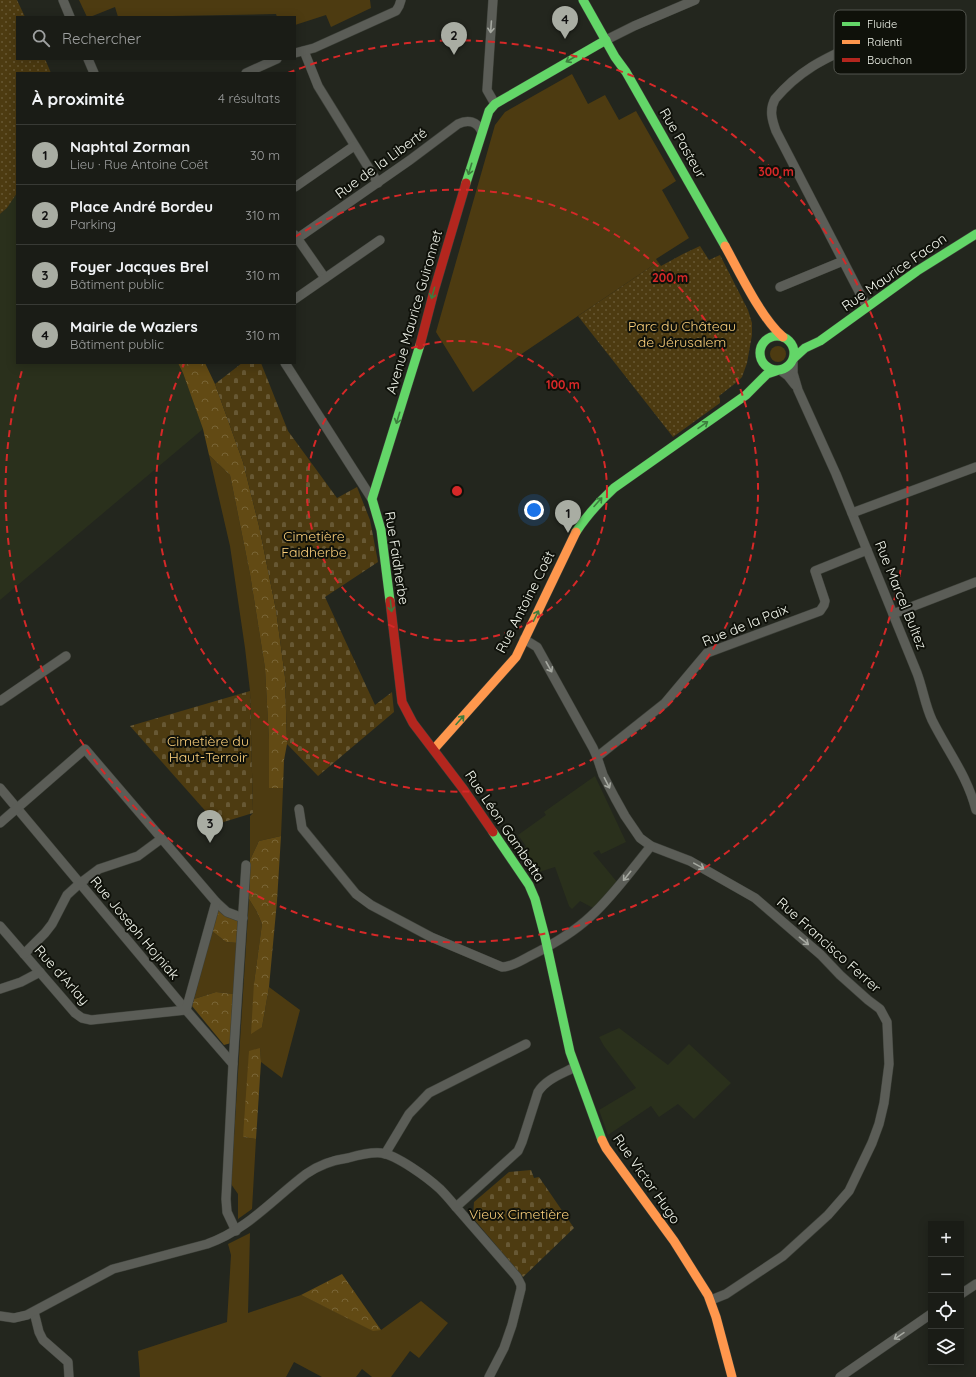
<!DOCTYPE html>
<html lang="fr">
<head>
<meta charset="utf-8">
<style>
  :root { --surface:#1a1c16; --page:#272923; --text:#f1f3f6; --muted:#9fa1a1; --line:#383a35; --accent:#a9ada3 }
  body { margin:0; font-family:Quicksand,sans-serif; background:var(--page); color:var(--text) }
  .controls { position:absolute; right:12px; bottom:12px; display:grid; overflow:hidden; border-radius:0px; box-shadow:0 2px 10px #0003 }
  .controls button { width:36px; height:36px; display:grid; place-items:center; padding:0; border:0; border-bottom:1px solid var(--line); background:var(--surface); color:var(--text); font:20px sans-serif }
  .you { position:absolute; left:534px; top:510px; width:14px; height:14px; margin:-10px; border:3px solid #fff; border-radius:50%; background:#1a73e8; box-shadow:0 0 0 6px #1a73e833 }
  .badge { display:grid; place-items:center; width:26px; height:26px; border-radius:50%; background:var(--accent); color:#111; font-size:13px; font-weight:700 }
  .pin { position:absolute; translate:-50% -33px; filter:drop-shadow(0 1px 2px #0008) }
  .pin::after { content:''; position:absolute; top:21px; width:14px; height:12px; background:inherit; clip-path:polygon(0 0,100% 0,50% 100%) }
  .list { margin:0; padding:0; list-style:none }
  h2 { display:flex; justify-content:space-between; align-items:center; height:52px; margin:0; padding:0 16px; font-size:17px }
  h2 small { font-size:13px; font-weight:400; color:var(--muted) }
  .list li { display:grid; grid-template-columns:26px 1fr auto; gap:12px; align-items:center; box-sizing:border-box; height:60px; padding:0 16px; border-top:1px solid var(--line) }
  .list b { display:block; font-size:15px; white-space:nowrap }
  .list p { margin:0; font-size:13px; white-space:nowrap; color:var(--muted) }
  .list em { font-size:13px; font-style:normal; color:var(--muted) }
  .icon { flex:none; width:22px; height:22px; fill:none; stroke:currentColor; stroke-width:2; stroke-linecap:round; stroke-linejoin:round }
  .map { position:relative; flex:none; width:976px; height:1377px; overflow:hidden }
  .search { position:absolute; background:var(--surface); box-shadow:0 2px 10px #0003; left:16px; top:16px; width:280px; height:44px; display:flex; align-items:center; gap:10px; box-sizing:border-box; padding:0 14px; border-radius:0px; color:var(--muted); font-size:15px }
  .panel { position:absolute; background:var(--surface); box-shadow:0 2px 10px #0003; left:16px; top:72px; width:280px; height:292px; border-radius:0px }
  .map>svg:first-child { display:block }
  .built { fill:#2a301c }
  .green { fill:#4d3b11 }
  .forest { fill:url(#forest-crowns) }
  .cemetery { fill:url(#cemetery-stones) }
  .park { fill:url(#park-dots) }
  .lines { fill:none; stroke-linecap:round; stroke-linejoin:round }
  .street-casing { stroke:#3d4039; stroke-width:10 }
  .fast-casing { stroke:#3d4039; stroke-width:10 }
  .slow-casing { stroke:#3d4039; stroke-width:10 }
  .jam-casing { stroke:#3d4039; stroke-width:10 }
  .street { stroke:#5b5d57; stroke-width:9 }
  .fast { stroke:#63d668; stroke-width:9 }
  .slow { stroke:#ff974d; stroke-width:9 }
  .jam { stroke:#b3261e; stroke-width:9 }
  .oneway { stroke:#a6a9a1 }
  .oneway2 { stroke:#3d7d3e }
  .ring { fill:none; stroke:#d62828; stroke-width:2; stroke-dasharray:7 5 }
  .labels { text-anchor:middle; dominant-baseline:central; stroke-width:4; stroke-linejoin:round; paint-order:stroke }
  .street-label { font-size:14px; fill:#f1f5eb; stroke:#0f110a }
  .park-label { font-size:14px; fill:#fbcf7b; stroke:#0f110a }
  .key { fill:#0f110a; stroke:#53554e; stroke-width:1 }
  .key-label { font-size:11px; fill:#f1f5eb }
  .centre { fill:#d62828; stroke:#0f110a; stroke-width:2 }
  .ring-label { font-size:12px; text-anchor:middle; font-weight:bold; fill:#d62828; stroke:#0f110a; stroke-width:4; stroke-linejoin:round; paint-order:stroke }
</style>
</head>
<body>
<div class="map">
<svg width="976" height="1377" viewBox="0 0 976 1377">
  <defs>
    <pattern id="forest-crowns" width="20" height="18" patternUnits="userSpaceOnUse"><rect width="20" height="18" fill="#624a14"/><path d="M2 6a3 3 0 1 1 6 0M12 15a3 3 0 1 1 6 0" fill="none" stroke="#796536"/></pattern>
    <pattern id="cemetery-stones" width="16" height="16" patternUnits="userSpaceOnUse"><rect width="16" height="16" fill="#4d3b11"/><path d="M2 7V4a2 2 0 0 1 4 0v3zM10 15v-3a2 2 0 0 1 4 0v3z" fill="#675834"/></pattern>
    <pattern id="park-dots" width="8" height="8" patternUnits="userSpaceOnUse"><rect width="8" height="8" fill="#4d3b11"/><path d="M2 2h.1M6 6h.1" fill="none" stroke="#675834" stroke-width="1.8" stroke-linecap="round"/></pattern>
  </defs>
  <rect width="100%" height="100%" fill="#23261e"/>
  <g class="built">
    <path d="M17,193V363H178L183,373L203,429L0,600V214L7,208Z"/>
    <path d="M595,776L626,842L601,854L599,850L593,853L617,882L593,908L580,901L572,909L569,906L555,867L533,874L518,853L526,846L518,835L546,815L544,812Z"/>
    <path d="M619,1028L668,1065L689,1044L731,1083L694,1119L678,1104L659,1117L651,1106L608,1135L599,1110L636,1088L604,1046L599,1037Z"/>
  </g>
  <g class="green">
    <path d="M79,0H370L371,8L331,27L326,15L295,25V17H277L276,14L118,17L115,7L90,17H87Z"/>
    <path d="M572,74L588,104L605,95L619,120L636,111L676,181L662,190L689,238L656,259L658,262L520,355L473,392L436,332L495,125L505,112Z"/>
    <circle cx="778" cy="354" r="8"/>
    <path d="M209,455L230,475L250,574L265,668L269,739V788H283L281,836L259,841L250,860V816L253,813L250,691L245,648L230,546Z"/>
    <path d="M249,899L257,912L262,924L254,983L262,1027L269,987L300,1010L282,1078L261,1062L260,1048L243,1137L256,1139L252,1209L238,1219V1194L231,1184Z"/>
    <path d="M212,931L226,942L238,943L234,994L216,992L194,999Z"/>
    <path d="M250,1233L248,1313L301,1295L373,1330H381L421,1301L448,1323L419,1358L410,1351L391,1377H372L362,1369L356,1377H322L294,1362L286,1377H140L138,1351L227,1322L231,1255L228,1244Z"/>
  </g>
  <g class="forest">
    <path d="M178,363H205L215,384L243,462L259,526L276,610L285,677L287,744L284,760L283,788H269V739L265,668L250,574L230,475L209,455L203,429L183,373Z"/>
    <path d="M281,836L277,901L269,987L262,1027L251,1034L254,983L262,924L257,912L249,899L250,860L259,841Z"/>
    <path d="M218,910L239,920L238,943L226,942L212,931Z"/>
    <path d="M216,992L234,994L231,1043L224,1045L192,1006L194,999Z"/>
    <path d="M260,1048L261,1062L256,1139L243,1137L249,1051Z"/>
    <path d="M342,1274L381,1330L373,1331L301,1295Z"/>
  </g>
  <g class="cemetery">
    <path d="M242,363H261L288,431L337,498L357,487L370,520L378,562L325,597L375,705L392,692L394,712L318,776L287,744L285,677L276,610L259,526L243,462L215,384Z"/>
    <path d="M250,691L253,813L217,824L130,726Z"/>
    <path d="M531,1170L534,1178L539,1177L574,1228L523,1277L473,1218L474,1202L509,1172Z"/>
  </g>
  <g class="park">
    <path d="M0,0H17L25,17H17V59H45L51,73H17V193L7,208L0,214Z"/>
    <path d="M700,246L709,260L720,255L748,310L752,323V335L747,363L742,377L737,382L719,396L720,399V403L673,437L578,316L658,262L661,266L683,254Z"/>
  </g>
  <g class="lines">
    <g class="street-casing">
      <g id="street">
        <path d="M63,0L70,17"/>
        <path d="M493,0L487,90L495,104"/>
        <path d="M606,40L634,26L695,0"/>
        <path d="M865,40C829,57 802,67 775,99C769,110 772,120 776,131L867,307"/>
        <path d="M304,51L318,86L378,183"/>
        <path d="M295,53L314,48L396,11L399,6L401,0"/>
        <path d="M88,59L94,73"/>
        <path d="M246,73L277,59"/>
        <path d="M295,187L354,146"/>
        <path d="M295,235L325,278"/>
        <path d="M295,240L410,160L458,124C468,119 477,121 482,132"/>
        <path d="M780,287L843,261"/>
        <path d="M295,299L380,240"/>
        <path d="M793,360V373L798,390L836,474L917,673C923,689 925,705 932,720C948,752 967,775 976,810"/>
        <path d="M285,363L372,499"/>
        <path d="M780,370L788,376L795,385"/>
        <path d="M852,513L976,467"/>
        <path d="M893,614L976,582"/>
        <path d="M524,639L537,647L593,748L597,757L603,775L615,798L625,816L640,838L651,846L690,861L755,898L821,955L840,975L868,1000L880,1009L887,1022L889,1064L884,1103L879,1124L872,1143L849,1191L828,1215L783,1256L726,1294L711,1300"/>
        <path d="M0,701L66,656"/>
        <path d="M597,757L665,703L707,653L820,611L824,605L825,601L815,571L867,550"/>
        <path d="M0,788L186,1010L233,1064"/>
        <path d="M299,809L302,828L356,894L371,905L431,937L502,967C512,967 522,960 530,956C552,945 574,932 591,916C614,895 632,869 651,846"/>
        <path d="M0,823L85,749L216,902L227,912L243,918"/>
        <path d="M0,926L75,1013L82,1018L91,1020L186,1010L216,902"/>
        <path d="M24,954L45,933L52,924L67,895L79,884L99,869L138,856L161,839"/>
        <path d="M0,989L21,982L40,972"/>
        <path d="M385,1154L409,1114L429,1093L526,1044"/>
        <path d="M456,1207L517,1277L521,1285V1289L512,1325L504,1348L489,1377"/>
        <path d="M236,1231L227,1212L226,1199L233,1064L246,865"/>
        <path d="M961,1294L976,1284"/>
        <path d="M34,1312L39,1332L43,1340L68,1362L69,1377"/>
        <path d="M0,1316L14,1318L27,1315L113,1269L207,1244C247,1230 273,1199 306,1174C319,1165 333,1160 348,1158C359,1155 370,1152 381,1153C397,1155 428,1178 440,1189C446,1195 451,1201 456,1207L518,1151L522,1142L538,1092C546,1079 562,1074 575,1067"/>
        <path d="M840,1377L931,1314"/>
      </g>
    </g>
    <g class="fast-casing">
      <g id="fast">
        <path d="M583,0L615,57L626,72L725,246"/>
        <path d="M466,183L489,111L495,104L606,40"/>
        <circle cx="777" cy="353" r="17"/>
        <path d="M794,358L805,348L820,341L917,271L976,234"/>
        <path d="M576,532C587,515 599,502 614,488L746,395L767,374L776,371"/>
        <path d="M390,601L381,530L372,499L420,345"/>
        <path d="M493,832L529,885L535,899L545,937L570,1052L602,1140"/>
      </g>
    </g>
    <g class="slow-casing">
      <g id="slow">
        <path d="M725,246C740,273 761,318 783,337"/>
        <path d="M434,749L516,657L576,532"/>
        <path d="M602,1140L606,1148L674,1241L708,1295L716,1317L732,1377"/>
      </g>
    </g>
    <g class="jam-casing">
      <g id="jam">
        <path d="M420,345L434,291L466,183"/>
        <path d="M390,601L402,702L413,723L464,790L493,832"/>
      </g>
    </g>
    <use href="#street" class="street"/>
    <use href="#fast" class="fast"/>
    <use href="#slow" class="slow"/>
    <use href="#jam" class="jam"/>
  </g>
  <defs><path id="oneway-shaft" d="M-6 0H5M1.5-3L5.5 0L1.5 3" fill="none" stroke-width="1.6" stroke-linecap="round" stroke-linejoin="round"/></defs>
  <g class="oneway">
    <use href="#oneway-shaft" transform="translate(491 27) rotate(94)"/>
    <use href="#oneway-shaft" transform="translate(549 667) rotate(61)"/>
    <use href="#oneway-shaft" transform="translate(607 783) rotate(63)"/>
    <use href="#oneway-shaft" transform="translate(699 866) rotate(29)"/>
    <use href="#oneway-shaft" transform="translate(627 876) rotate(129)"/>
    <use href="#oneway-shaft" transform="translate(804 941) rotate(39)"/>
    <use href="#oneway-shaft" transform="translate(899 1336) rotate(146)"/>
  </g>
  <g class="oneway2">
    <use href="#oneway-shaft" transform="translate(571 59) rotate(150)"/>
    <use href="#oneway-shaft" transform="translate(470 169) rotate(107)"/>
    <use href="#oneway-shaft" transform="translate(433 293) rotate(106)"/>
    <use href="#oneway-shaft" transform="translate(398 418) rotate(107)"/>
    <use href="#oneway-shaft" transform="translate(703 425) rotate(-35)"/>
    <use href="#oneway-shaft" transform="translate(598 502) rotate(-48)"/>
    <use href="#oneway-shaft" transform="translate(391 606) rotate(84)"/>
    <use href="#oneway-shaft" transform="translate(536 616) rotate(-64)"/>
    <use href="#oneway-shaft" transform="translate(460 720) rotate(-48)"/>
  </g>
  <g class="ring">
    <circle cx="457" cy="491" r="150"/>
    <path d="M295 237A301 301 0 1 1 184 364"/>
    <path d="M288 73A451 451 0 1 1 23 367"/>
  </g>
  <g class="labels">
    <g class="street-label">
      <text transform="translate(683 143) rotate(60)">Rue Pasteur</text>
      <text transform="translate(381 163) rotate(-36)">Rue de la Liberté</text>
      <text transform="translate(894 272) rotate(-35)">Rue Maurice Facon</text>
      <text transform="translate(414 312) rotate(-74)">Avenue Maurice Guironnet</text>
      <text transform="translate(397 558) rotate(81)">Rue Faidherbe</text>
      <text transform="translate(901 595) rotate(68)">Rue Marcel Bultez</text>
      <text transform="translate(525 602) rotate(-63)">Rue Antoine Coët</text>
      <text transform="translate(745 625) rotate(-22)">Rue de la Paix</text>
      <text transform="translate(505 826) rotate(56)">Rue Léon Gambetta</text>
      <text transform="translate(135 928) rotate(50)">Rue Joseph Hojniak</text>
      <text transform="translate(829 945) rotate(42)">Rue Francisco Ferrer</text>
      <text transform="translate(62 975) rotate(48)">Rue d'Arlay</text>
      <text transform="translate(647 1179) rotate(55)">Rue Victor Hugo</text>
    </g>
    <g class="park-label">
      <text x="682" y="326">Parc du Château<tspan x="682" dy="16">de Jérusalem</tspan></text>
      <text x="314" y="536">Cimetière<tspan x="314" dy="16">Faidherbe</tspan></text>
      <text x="208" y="741">Cimetière du<tspan x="208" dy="16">Haut-Terroir</tspan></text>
      <text x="519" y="1214">Vieux Cimetière</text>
    </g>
  </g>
  <rect x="834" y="10" width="132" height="64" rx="6" class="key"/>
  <rect x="842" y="22" width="18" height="4" fill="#63d668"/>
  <rect x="842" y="40" width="18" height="4" fill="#ff974d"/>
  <rect x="842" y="58" width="18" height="4" fill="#b3261e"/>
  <g class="key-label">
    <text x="867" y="28">Fluide</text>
    <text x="867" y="46">Ralenti</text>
    <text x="867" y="64">Bouchon</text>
  </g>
  <circle cx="457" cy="491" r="6" class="centre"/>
  <g class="ring-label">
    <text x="776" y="176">300 m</text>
    <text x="670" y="282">200 m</text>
    <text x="563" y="389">100 m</text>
  </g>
</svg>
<div class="controls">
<button>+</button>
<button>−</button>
<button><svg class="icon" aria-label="locate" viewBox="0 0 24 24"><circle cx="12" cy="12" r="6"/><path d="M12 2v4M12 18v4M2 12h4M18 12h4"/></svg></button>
<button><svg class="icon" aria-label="layers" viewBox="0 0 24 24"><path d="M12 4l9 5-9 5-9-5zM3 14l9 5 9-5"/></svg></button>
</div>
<div class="you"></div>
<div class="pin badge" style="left:568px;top:533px">1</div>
<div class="pin badge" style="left:454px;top:55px">2</div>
<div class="pin badge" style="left:210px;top:843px">3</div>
<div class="pin badge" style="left:565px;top:39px">4</div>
<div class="search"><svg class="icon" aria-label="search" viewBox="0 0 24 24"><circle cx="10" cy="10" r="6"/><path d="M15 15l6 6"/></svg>Rechercher</div>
<section class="panel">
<h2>À proximité<small>4 résultats</small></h2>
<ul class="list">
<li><span class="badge">1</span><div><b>Naphtal Zorman</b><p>Lieu · Rue Antoine Coët</p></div><em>30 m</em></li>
<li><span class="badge">2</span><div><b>Place André Bordeu</b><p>Parking</p></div><em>310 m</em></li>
<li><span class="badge">3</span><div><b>Foyer Jacques Brel</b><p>Bâtiment public</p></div><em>310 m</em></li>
<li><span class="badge">4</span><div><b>Mairie de Waziers</b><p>Bâtiment public</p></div><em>310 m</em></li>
</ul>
</section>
</div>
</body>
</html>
